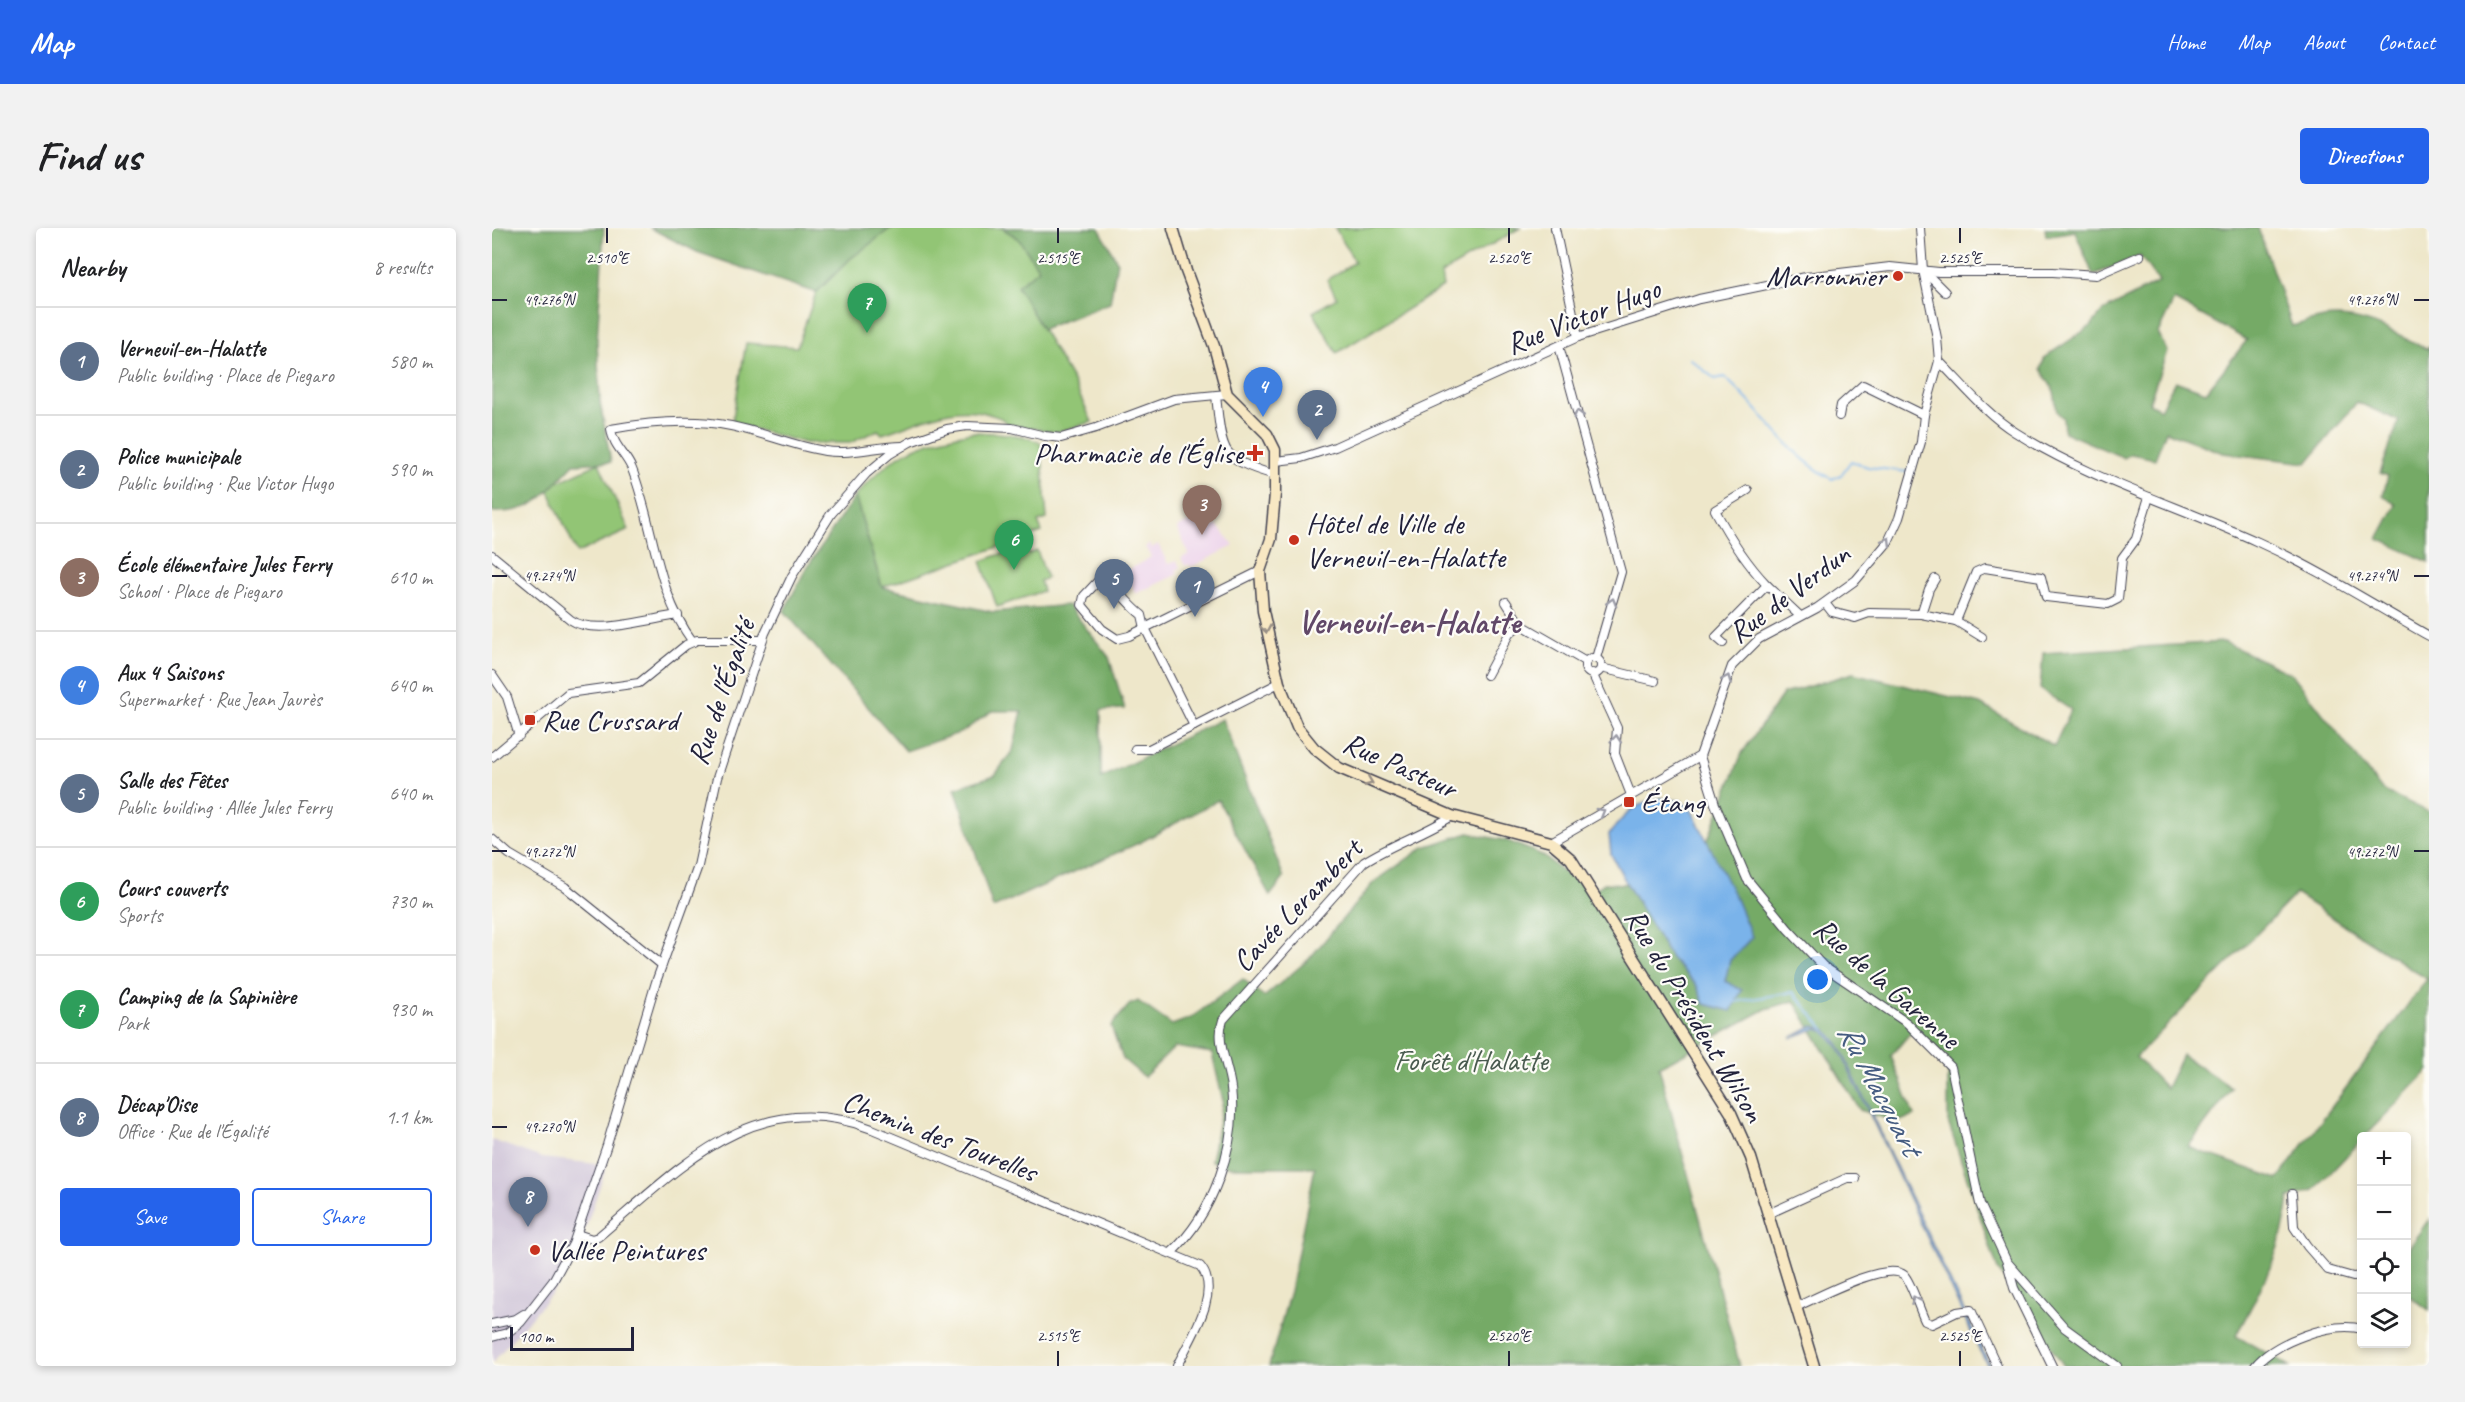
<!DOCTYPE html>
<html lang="en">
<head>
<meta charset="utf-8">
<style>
  :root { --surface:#fff; --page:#f2f2f2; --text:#202124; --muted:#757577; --line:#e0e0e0; --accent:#2563eb }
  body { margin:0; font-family:Caveat,sans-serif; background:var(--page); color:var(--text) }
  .controls { position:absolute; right:18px; bottom:18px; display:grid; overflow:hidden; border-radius:6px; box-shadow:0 3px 9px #0003 }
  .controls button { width:54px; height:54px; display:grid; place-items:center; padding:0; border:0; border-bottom:2px solid var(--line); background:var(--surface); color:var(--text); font:30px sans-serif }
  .scale { position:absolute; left:18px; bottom:15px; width:124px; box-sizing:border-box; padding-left:6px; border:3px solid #22223b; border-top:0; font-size:16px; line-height:21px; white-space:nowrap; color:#22223b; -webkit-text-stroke:4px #fdfcf7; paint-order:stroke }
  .you { position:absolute; left:1326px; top:752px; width:21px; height:21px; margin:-15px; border:4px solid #fff; border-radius:50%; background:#1a73e8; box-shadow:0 0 0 9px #1a73e833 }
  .badge { display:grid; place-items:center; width:39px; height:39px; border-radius:50%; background:var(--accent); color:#fff; font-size:20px; font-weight:700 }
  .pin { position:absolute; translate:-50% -50px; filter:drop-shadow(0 2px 3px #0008) }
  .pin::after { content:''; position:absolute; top:32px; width:21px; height:18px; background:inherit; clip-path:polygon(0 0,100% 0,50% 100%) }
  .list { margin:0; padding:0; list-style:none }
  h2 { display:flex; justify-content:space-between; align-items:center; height:78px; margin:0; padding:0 24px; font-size:26px }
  h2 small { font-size:20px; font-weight:400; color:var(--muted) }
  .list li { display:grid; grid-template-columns:39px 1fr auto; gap:18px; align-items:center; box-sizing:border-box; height:108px; padding:0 24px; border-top:2px solid var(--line) }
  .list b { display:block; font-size:22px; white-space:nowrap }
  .list p { margin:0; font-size:20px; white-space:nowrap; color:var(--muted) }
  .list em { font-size:20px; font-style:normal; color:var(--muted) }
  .actions { display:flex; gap:12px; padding:18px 24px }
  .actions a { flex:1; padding:14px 0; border:2px solid var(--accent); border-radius:6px; text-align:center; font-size:21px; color:var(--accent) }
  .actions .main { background:var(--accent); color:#fff }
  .icon { flex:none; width:33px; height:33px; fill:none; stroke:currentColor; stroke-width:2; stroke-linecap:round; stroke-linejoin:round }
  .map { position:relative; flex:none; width:1937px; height:1138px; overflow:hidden; border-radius:6px }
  header { display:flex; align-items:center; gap:36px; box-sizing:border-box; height:84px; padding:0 30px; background:var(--accent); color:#fff }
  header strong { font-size:28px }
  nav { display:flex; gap:33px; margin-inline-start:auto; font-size:21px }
  .intro { display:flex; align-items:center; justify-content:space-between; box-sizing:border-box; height:144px; padding:0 36px }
  h1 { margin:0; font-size:42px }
  .button { padding:15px 27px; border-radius:6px; background:var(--accent); color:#fff; font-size:21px; font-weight:700 }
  main { display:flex; gap:36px; padding:0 36px }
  aside { flex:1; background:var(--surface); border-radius:6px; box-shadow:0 3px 9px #0003 }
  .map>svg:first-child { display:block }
  .built { fill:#ecd1ea }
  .industrial { fill:#cbbfd5 }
  .green { fill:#92c575; stroke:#5a7458; stroke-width:1.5 }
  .forest { fill:#75aa66; stroke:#4c6650; stroke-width:1.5; fill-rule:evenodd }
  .water { fill:#7ab3ea; stroke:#4e6a92; stroke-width:1.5 }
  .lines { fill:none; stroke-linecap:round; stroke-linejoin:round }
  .stream { stroke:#7ab3ea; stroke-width:2 }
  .street-casing { stroke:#414050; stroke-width:10 }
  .secondary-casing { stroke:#414050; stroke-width:13 }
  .street { stroke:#fff; stroke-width:8 }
  .secondary { stroke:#f8e8c3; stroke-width:10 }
  .oneway { stroke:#9c9ca7 }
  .oneway2 { stroke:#988f86 }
  .ticks { fill:none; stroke:#22223b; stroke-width:2 }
  .poi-dot { fill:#c8321e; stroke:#fdfcf7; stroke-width:2 }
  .labels { text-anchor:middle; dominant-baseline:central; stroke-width:4.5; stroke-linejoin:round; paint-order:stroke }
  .poi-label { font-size:30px; fill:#22223b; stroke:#fdfcf7; text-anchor:start }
  .street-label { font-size:30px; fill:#22223b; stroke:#fdfcf7 }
  .park-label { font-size:30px; fill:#495b4f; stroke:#fdfcf7 }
  .water-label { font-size:32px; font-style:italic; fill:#455c81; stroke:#fdfcf7 }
  .quarter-label { font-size:33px; font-weight:bold; fill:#614868; stroke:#fdfcf7 }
  .ticks-label { font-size:15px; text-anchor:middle; fill:#22223b; stroke:#fdfcf7; stroke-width:4.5; stroke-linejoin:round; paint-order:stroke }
</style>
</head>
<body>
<header>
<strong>Map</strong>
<nav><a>Home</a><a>Map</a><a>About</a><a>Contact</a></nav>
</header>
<div class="intro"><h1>Find us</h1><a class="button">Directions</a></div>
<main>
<aside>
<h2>Nearby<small>8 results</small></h2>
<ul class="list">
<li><span class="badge" style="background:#5c6f8a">1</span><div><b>Verneuil-en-Halatte</b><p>Public building · Place de Piegaro</p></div><em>580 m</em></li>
<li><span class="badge" style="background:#5c6f8a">2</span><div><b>Police municipale</b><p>Public building · Rue Victor Hugo</p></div><em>590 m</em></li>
<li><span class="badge" style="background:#8d6e63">3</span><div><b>École élémentaire Jules Ferry</b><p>School · Place de Piegaro</p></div><em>610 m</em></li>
<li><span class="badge" style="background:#3f7fe0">4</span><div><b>Aux 4 Saisons</b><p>Supermarket · Rue Jean Jaurès</p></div><em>640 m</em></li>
<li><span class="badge" style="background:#5c6f8a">5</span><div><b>Salle des Fêtes</b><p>Public building · Allée Jules Ferry</p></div><em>640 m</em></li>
<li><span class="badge" style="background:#2e9e5b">6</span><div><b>Cours couverts</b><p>Sports</p></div><em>730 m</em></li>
<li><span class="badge" style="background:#2e9e5b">7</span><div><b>Camping de la Sapinière</b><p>Park</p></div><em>930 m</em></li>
<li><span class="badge" style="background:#5c6f8a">8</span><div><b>Décap'Oise</b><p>Office · Rue de l'Égalité</p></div><em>1.1 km</em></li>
</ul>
<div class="actions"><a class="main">Save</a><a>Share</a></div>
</aside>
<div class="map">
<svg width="1937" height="1138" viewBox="0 0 1937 1138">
  <rect width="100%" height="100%" fill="#fdfcf7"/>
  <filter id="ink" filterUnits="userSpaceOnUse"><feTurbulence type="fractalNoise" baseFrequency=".0167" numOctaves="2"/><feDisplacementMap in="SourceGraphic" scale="12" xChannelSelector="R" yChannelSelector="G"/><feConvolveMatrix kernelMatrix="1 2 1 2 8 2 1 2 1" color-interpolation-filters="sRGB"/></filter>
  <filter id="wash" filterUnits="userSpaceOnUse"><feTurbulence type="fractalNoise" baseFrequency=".008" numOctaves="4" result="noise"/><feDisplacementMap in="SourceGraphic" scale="24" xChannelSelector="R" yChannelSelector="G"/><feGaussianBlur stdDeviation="1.35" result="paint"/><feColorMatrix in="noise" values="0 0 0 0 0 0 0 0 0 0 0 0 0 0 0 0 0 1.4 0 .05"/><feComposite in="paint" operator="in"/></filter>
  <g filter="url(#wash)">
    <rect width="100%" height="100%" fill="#eee7ca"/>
    <g class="built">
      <path d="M713,285L721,299L725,297L742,318L699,339L697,336L693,338L689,330L697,326L685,300Z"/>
      <path d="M657,316L660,320L666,316L676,336L685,333L688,340L684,342L686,346L643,366L634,343L659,329L653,319Z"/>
    </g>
    <path class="industrial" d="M0,912L50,930L115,937L94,999L66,1058L0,1135Z"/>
    <g class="green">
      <path d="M399,0H510L526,10L547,41L525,58L582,155L600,194L564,204L515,196C511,190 506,189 500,187C461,173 427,195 390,206L386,202L358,215H313L240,195L254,115L305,119L324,65L358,31Z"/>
      <path d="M843,0H1028L949,46L951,59L845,125L821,84L845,70L835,52L863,34Z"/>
      <path d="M480,204C503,205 528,205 549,215L555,291L546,294L550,304L390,359L363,268C405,223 420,216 480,204Z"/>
      <path d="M107,235L137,302L85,325L55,259Z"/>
      <path d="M533,318L536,326L545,323L555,350L548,353L551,363L505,379L489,333Z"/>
    </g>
    <g class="forest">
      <path d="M0,0H112L105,113L108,174L119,234L82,236C53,265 45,286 0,284Z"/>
      <path d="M158,0H399L358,31L324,65L205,24Z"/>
      <path d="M510,0H607L625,33L618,75L550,101L525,58L547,41L526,10Z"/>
      <path d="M1553,0H1766L1800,98C1810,95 1821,92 1832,90C1869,84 1903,105 1935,121L1937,119V334L1886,311L1904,277L1891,267L1896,248L1888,245L1907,193L1865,174L1815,235L1731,225L1674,203L1663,231L1639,226L1632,230L1572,204L1571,190L1565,184L1562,163L1549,141L1553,129L1599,98L1611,83L1667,54L1648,28L1601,47L1583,3L1554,8ZM1682,72L1755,112L1714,164L1683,153L1668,181L1657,175L1675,123L1666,105Z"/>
      <path d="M363,268L390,359L501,384L576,377L617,429L633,481L609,482V550L730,491L792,650L778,668L726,572L649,614L501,680L463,560L503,547L521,522L530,483H500L470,504L414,523L292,383L314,341Z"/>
      <path d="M1732,414L1801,447L1890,562L1937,584V842L1873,908H1870L1869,913L1822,962L1797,970C1791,1023 1768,1062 1744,1108L1798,1138H1572L1506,1042L1456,894V830L1419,804L1399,828L1422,888L1405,894L1368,882L1302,773L1274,781L1167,839L1248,1138H777L798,1063L823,939H739L719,933L731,873L720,825L683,819L652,849L631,831L619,798L637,777L646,773L680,797L699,790L751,751L772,769L817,731L881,655L932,619L977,605L1016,613L1050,627L1075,647L1103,662L1112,655L1135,656L1179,730L1205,758L1212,776L1233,753L1238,732L1260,709L1244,671L1215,614L1250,525L1291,466L1361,445L1488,476L1562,518L1579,482L1548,461L1551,425ZM1804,666L1935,751L1786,951L1696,919L1740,860L1690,827L1674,860L1644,829Z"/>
      <path d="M1937,991V1082L1915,1066V1036L1917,1019Z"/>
    </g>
    <g class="water">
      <path d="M1169,570L1189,573L1200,583L1244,671L1260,709L1238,732L1233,753L1250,762L1239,783L1212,776L1205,758L1179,730L1135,656L1119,626L1117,606C1132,587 1145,574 1169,570Z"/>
      <path d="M1321,798L1334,801L1347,817L1498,1138H1496L1488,1123L1346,818L1332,803L1325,800L1299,810Z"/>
    </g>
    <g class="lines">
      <g class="stream">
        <path d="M1198,131L1223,151L1232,149C1270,181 1295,227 1340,251L1349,247L1359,233L1376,239L1416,244"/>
        <path d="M1243,774L1301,764L1333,802"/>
      </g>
    </g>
  </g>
  <g filter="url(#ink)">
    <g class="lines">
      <g class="street-casing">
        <g id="street">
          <path d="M1063,0L1086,109"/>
          <path d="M1432,43L1453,64"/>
          <path d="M1067,118L1129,344L1104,430"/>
          <path d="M1447,133C1471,157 1494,186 1523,204C1599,252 1685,277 1766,314C1826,341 1880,376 1937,408"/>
          <path d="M724,168C726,182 727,213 736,224C745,236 769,243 783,247"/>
          <path d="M1347,188L1349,177L1371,157L1432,187"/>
          <path d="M784,233L809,230L843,219L1086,109L1207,71L1314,49L1398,39L1447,44H1561L1604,47L1648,28"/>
          <path d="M1256,262L1223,282C1238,310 1253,334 1275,357"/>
          <path d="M0,327L79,392C102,408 158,391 186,387"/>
          <path d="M607,352C626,358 635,376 650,387L653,400L637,408L625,411L610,401L590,377L592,368Z"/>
          <path d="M1014,374L1028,396L1094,434"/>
          <path d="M1333,375L1340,384L1363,390L1377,385L1429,386L1464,393L1484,344L1493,340L1549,349L1554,369L1616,376L1626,371L1630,330L1644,311L1657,269"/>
          <path d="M1429,386L1437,361L1443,351"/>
          <path d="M1464,393L1490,409"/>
          <path d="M201,414C164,365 162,297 140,241C134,226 121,218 119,201C158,194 199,190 239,198C270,204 301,218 333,223C360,227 384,218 411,218"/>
          <path d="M1231,415L1224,409L1275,357L1308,388"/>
          <circle cx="1101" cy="438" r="8"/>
          <path d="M1109,440L1163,453"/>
          <path d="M1100,445L1125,500L1123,526L1139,567"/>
          <path d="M0,447L15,469L27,508"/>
          <path d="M995,447L1017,406L1028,396"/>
          <path d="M702,498L787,455"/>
          <path d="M643,521H657L702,498L653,400L768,343"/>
          <path d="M1208,528L1223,576L1255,651L1296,701L1331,738L1415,795L1459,839L1488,976L1515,1034L1522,1060L1560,1138"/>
          <path d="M0,529L76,465L147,455L194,417L205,412H270"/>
          <path d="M0,611L17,626L73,659L170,737"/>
          <path d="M1059,614L1208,528L1240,438L1267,411L1325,380L1364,352L1396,314L1407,290L1429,214L1432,187L1447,133L1445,110L1431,42L1428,0"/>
          <path d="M1800,966L1802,999L1815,1018L1836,1042L1861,1049L1870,1048"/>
          <path d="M1276,986L1355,950H1363"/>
          <path d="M85,1006L100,1011L106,1009C188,940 263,856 380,901L708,1038C731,1064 697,1112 685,1138"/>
          <path d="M679,1025C721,986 746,917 739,860C737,839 723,813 731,792L872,634C900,616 932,606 960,588"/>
          <path d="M1516,1035L1573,1100L1625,1138"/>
          <path d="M1304,1079C1324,1070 1395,1032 1412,1047C1419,1054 1428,1083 1433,1093L1440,1096L1465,1084L1479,1082L1505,1138"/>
          <path d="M0,1096L24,1091L32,1086"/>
          <path d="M0,1109L15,1105L29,1094L61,1053L81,1016L115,917L164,754L206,638L225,550L273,405L300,348L339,286L374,246L398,226L418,214L455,201L475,198L520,200L553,208L569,210L604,200L682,171L735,166"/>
          <path d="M1763,1138C1783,1114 1839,1093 1870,1101"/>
        </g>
      </g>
      <g class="secondary-casing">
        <path id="secondary" d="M681,0L694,43L722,118L735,166L775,206L783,222V266L779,311L768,343L771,383L787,455L805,499L822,520L847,540L960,588L1059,614L1079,631L1239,885L1259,930L1322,1138"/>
      </g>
      <use href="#street" class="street"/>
      <use href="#secondary" class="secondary"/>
    </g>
    <defs><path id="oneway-chevron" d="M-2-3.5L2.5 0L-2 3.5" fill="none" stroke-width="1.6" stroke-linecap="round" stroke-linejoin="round" transform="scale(1.5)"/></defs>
    <g class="oneway">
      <use href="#oneway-chevron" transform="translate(1086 186) rotate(-105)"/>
      <use href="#oneway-chevron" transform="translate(1395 313) rotate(-59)"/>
      <use href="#oneway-chevron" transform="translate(1120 374) rotate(-74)"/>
      <use href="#oneway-chevron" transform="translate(1235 451) rotate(-68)"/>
      <use href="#oneway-chevron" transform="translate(1124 511) rotate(-85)"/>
      <use href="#oneway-chevron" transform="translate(1109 584) rotate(-31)"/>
      <use href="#oneway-chevron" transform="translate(1423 1072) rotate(-114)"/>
    </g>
    <g class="oneway2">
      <use href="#oneway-chevron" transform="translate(774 401) rotate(80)"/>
      <use href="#oneway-chevron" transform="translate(877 554) rotate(22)"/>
    </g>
  </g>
  <path class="ticks" d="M115,0V15M566,0V15M1017,0V15M1468,0V15M0,72H15M1922,72H1937M0,348H15M1922,348H1937M0,623H15M1922,623H1937M0,899H15M566,1123V1138M1017,1123V1138M1468,1123V1138"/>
  <g class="poi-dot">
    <circle cx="1406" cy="48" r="6"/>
    <path d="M760 216h6v6h6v6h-6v6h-6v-6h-6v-6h6z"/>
    <circle cx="802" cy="312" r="6"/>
    <rect x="32" y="486" width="12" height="12" rx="3"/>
    <rect x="1131" y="568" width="12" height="12" rx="3"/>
    <circle cx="43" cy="1022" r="6"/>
  </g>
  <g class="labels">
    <g class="poi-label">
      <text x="1394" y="48" text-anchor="end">Marronnier</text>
      <text x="751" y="225" text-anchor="end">Pharmacie de l'Église</text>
      <text x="814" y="295">Hôtel de Ville de<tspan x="814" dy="34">Verneuil-en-Halatte</tspan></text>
      <text x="50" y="492">Rue Crussard</text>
      <text x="1149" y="574">Étang</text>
      <text x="55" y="1022">Vallée Peintures</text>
    </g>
    <g class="street-label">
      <text transform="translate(1091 88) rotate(-21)">Rue Victor Hugo</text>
      <text transform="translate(1297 365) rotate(-37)">Rue de Verdun</text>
      <text transform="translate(229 464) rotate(-71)">Rue de l'Égalité</text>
      <text transform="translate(908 537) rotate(24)">Rue Pasteur</text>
      <text transform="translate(805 677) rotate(-46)">Cavée Lerambert</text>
      <text transform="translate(1395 755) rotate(41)">Rue de la Garenne</text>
      <text transform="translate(1203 787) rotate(59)">Rue du Président Wilson</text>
      <text transform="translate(448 908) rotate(21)">Chemin des Tourelles</text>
    </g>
    <g class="park-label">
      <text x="979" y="832">Forêt d'Halatte</text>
    </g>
    <g class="water-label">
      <text transform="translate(1388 861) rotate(62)">Ru Macquart</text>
    </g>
    <g class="quarter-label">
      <text x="917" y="394">Verneuil-en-Halatte</text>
    </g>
  </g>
  <g class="ticks-label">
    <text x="115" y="35">2.510°E</text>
    <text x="566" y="35">2.515°E</text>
    <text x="1017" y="35">2.520°E</text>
    <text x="1468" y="35">2.525°E</text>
    <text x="57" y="77">49.276°N</text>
    <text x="1880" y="77">49.276°N</text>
    <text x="57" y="353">49.274°N</text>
    <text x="1880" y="353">49.274°N</text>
    <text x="57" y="629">49.272°N</text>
    <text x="1880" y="629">49.272°N</text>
    <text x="57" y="904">49.270°N</text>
    <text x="566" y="1113">2.515°E</text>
    <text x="1017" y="1113">2.520°E</text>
    <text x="1468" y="1113">2.525°E</text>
  </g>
</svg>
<div class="controls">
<button>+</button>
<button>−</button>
<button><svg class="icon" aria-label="locate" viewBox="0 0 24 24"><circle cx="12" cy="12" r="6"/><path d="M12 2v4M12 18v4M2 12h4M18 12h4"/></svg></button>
<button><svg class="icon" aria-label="layers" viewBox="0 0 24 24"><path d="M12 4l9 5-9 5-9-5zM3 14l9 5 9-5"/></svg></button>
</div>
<div class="scale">100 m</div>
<div class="you"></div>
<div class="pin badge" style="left:703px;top:389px;background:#5c6f8a">1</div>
<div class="pin badge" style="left:825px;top:212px;background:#5c6f8a">2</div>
<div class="pin badge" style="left:710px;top:307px;background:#8d6e63">3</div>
<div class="pin badge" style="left:771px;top:189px;background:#3f7fe0">4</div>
<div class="pin badge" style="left:622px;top:381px;background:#5c6f8a">5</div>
<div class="pin badge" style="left:522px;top:342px;background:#2e9e5b">6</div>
<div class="pin badge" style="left:375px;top:105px;background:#2e9e5b">7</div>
<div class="pin badge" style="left:36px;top:999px;background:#5c6f8a">8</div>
</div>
</main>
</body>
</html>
